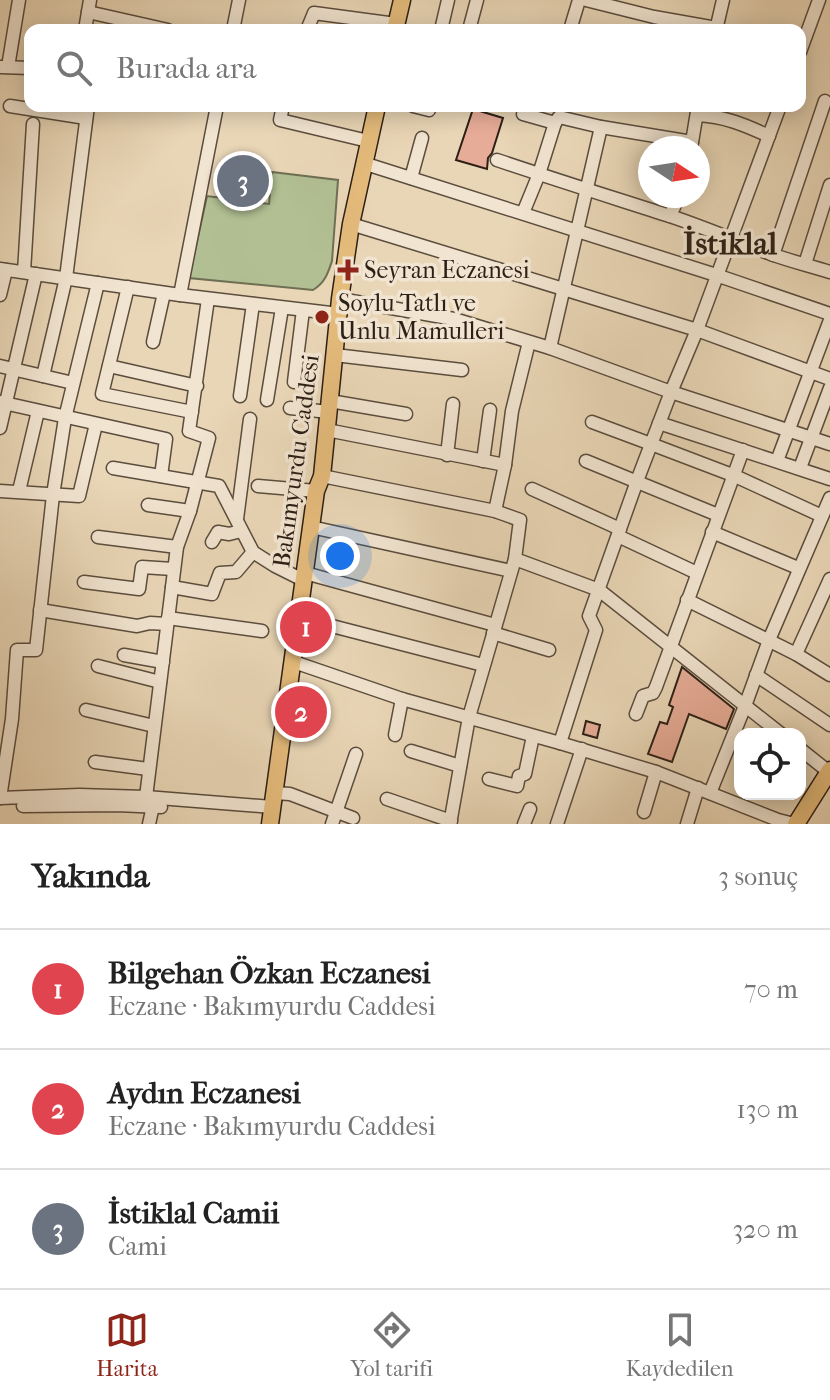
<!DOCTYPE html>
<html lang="tr">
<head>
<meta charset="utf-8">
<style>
  :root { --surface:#fff; --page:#f2f2f2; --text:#222; --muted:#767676; --line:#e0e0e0; --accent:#8f2418 }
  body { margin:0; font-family:"IM FELL French Canon",serif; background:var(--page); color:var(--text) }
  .controls { position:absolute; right:24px; bottom:24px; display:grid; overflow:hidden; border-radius:16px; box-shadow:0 4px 20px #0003 }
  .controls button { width:72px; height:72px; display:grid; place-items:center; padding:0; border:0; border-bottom:2px solid var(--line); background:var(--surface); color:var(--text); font:40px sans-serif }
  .compass { position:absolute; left:638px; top:136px; width:72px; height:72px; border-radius:50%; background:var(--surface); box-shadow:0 4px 20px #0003; rotate:102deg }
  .you { position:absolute; left:340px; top:556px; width:28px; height:28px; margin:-20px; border:6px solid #fff; border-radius:50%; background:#1a73e8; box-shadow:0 0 0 12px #1a73e833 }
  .badge { display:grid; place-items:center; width:52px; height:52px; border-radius:50%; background:var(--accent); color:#fff; font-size:26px; font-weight:700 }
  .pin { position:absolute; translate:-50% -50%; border:4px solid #fff; box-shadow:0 2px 8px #0006 }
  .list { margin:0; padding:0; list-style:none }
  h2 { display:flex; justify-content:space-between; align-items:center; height:104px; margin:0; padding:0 32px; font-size:34px }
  h2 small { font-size:26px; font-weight:400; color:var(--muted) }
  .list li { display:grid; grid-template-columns:52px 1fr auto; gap:24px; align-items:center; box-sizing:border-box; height:120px; padding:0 32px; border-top:2px solid var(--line) }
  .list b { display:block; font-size:30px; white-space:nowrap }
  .list p { margin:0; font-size:26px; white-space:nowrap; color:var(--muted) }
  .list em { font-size:26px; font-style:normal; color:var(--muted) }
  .icon { flex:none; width:44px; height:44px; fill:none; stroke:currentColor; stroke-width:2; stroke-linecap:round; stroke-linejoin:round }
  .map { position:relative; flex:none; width:830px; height:824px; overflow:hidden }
  .search { position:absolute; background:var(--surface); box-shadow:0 4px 20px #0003; left:24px; right:24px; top:24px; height:88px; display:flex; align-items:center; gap:20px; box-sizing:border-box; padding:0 28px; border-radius:16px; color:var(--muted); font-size:30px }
  .sheet { height:464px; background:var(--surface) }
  nav { display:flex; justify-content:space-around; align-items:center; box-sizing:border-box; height:112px; border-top:2px solid var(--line); background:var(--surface); font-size:22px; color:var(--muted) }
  nav a { display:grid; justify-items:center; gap:4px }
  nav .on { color:var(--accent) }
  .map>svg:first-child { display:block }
  .green { fill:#b1bf92; stroke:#6e6f54; stroke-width:2 }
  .building { fill:#e7ac97; stroke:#2c1f16; stroke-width:2 }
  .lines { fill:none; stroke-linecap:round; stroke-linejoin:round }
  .minor-casing { stroke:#5b4d3e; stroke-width:15 }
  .major-casing { stroke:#2c1f16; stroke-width:19 }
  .minor { stroke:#f1e4d0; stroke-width:12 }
  .major { stroke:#e4bb7b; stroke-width:16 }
  .poi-dot { fill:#8f2418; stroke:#f1e4d0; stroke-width:3 }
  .labels { text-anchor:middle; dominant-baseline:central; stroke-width:7; stroke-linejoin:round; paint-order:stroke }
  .poi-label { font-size:24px; fill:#2c1f16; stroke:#f1e4d0; text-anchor:start }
  .street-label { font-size:24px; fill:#2c1f16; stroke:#f1e4d0 }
  .district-label { font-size:32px; font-weight:bold; fill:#2c1f16; stroke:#f1e4d0 }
</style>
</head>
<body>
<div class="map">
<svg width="830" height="824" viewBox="0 0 830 824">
  <rect width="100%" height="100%" fill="#e9d6b6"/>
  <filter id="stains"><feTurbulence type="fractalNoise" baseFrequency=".0025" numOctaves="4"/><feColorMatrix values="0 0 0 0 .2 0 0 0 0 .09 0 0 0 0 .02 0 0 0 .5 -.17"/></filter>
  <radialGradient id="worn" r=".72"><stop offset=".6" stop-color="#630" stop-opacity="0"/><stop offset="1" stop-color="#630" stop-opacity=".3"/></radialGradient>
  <path class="green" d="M272,172L338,180L332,261C328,273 325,283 313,290L189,278L207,196L269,204Z"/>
  <g class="building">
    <path d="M473,109L503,118L492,153L488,158L487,169L456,160Z"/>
    <path d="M219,167L269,170L267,196L217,192Z"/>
    <path d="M682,667L734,709L726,729L689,714L672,762L648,754L660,722L667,724L673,707L669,705Z"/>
    <path d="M586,721L600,725L597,738L583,734Z"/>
  </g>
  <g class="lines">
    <g class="minor-casing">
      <g id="minor">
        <path d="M586,0L654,17L716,28"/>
        <path d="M88,12L168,30"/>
        <path d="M85,30L90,0"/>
        <path d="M233,30L239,0"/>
        <path d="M307,30L314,13L396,24"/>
        <path d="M441,30L448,0"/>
        <path d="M469,30L477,0"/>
        <path d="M570,30L579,0"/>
        <path d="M716,30L723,0"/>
        <path d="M800,52L819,0"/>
        <path d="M1,67L30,68"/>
        <path d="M8,67L19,0"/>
        <path d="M10,106L86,118"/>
        <path d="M283,106L280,120L368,141"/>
        <path d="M413,106L429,110"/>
        <path d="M523,114L555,123L559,117L601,127L692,142"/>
        <path d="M697,115C724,116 745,125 769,136"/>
        <path d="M691,148L698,106"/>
        <path d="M497,160C556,180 614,198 673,217C706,228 738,242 771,254C790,261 811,266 830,272"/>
        <path d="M363,163L716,275L830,314"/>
        <path d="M411,178L422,138"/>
        <path d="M523,213L539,174L555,123"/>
        <path d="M670,216L679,196"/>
        <path d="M351,224L697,330L830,379"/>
        <path d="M773,255L825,101"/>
        <path d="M805,264L830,185"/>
        <path d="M0,269L180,295L339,314"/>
        <path d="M24,272L33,124"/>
        <path d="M128,287L102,394L192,412"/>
        <path d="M0,295L6,270"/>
        <path d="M180,295L217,106"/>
        <path d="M340,299L454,319L550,348L671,392L830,444"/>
        <path d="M153,342L164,293"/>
        <path d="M550,348L601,127"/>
        <path d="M335,355L462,370"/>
        <path d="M0,366L73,383"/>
        <path d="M109,366L197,386"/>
        <path d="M43,376L66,278L88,106"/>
        <path d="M294,382L303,310"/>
        <path d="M240,396L253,304"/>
        <path d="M267,400L282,308"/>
        <path d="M330,401L406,414"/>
        <path d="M0,402L166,439L161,476"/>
        <path d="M290,408L329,412"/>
        <path d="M592,422L651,444"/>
        <path d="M659,423L830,479"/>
        <path d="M0,428L36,274"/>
        <path d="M327,430L505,465"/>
        <path d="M651,444L735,476L822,516"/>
        <path d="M447,455L453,404"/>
        <path d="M483,461L490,410"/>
        <path d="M586,461L718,515"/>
        <path d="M777,461L830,320"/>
        <path d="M113,468L219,486L253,552L275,566L303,580"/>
        <path d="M800,468L830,388"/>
        <path d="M322,476L495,511L520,520L515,559L469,717L450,824"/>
        <path d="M258,486L316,491"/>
        <path d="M532,489L620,529"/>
        <path d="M0,491L79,496L96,424"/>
        <path d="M19,491L38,411"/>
        <path d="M148,505L190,511"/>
        <path d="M495,511L505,465L512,411L529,342"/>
        <path d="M237,519L250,419"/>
        <path d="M311,527L511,571"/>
        <path d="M712,532L798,568"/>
        <path d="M618,536L697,573"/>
        <path d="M98,537L177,547"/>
        <path d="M212,542L218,532L229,534L241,531"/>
        <path d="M515,559L599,590L781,734"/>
        <path d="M305,573L495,625"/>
        <path d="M84,582L139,589L142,567L173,569"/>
        <path d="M172,587L212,594L220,573L236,572L253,552"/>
        <path d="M687,600L796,654L830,675"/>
        <path d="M40,610L137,626L150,623L167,624"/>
        <path d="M297,617L483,665"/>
        <path d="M168,618L262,631"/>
        <path d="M493,633L549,650"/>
        <path d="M796,654L830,579"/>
        <path d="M124,655L163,662"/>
        <path d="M291,661L402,699L560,743L656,772L778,820L794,824"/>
        <path d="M98,666L160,682"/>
        <path d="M756,675L830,725"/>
        <path d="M287,701L317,708"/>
        <path d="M86,710L154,726"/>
        <path d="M636,714L643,696L653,693L656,687L743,450"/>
        <path d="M284,720L314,727"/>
        <path d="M395,735L402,699"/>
        <path d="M560,743L596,630L589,616L637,481L671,392L697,330L780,106"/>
        <path d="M800,749L829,772"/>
        <path d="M411,751L460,766"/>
        <path d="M95,762L148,769"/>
        <path d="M489,779L517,786L519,776L525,774L533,736"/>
        <path d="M274,793L290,794L353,818"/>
        <path d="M710,793L745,706L769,640L830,498"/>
        <path d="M146,797L177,547L190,511L209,438L189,431L208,299"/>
        <path d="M0,798L12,719L17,650H36L53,495L65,418L98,283"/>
        <path d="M0,798L79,795L146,797L272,807"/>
        <path d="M387,799L451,821"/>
        <path d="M23,806L117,805L161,807"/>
        <path d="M644,812L656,772"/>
        <path d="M149,824L153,806"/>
        <path d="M332,824L356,754"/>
        <path d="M524,824L530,809"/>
        <path d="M557,824L582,749"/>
        <path d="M687,824L698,788"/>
      </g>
    </g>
    <g class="major-casing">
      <g id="major">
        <path d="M395,30L402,0"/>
        <path d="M270,824L311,527L316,491L322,476L340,299L351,224L377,106"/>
        <path d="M796,824L830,770"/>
      </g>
    </g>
    <use href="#minor" class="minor"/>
    <use href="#major" class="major"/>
  </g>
  <g class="poi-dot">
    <path d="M344 258h8v8h8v8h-8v8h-8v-8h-8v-8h8z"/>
    <circle cx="322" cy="317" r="8"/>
  </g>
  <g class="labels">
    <g class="poi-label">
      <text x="364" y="270">Seyran Eczanesi</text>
      <text x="338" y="303">Soylu Tatlı ve<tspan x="338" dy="28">Unlu Mamulleri</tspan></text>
    </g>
    <g class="street-label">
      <text transform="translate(296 461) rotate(-82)">Bakımyurdu Caddesi</text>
    </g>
    <g class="district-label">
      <text x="730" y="243">İstiklal</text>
    </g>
  </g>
  <rect width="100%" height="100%" filter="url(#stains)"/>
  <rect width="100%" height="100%" fill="url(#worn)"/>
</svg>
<div class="controls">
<button><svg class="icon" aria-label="locate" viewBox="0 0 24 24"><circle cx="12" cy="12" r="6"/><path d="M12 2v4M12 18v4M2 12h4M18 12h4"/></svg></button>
</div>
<svg class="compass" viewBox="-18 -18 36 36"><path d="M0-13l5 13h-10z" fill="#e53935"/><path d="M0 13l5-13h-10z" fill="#767676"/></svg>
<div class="you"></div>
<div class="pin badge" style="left:306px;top:627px;background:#e0444e">1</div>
<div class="pin badge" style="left:301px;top:712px;background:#e0444e">2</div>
<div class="pin badge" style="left:243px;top:181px;background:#6b7280">3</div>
<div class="search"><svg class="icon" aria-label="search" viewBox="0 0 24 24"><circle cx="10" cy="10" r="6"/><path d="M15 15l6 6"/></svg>Burada ara</div>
</div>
<section class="sheet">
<h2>Yakında<small>3 sonuç</small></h2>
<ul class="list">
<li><span class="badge" style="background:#e0444e">1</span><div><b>Bilgehan Özkan Eczanesi</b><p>Eczane · Bakımyurdu Caddesi</p></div><em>70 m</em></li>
<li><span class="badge" style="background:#e0444e">2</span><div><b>Aydın Eczanesi</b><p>Eczane · Bakımyurdu Caddesi</p></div><em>130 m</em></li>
<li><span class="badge" style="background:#6b7280">3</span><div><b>İstiklal Camii</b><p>Cami</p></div><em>320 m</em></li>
</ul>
</section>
<nav>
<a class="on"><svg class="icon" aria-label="map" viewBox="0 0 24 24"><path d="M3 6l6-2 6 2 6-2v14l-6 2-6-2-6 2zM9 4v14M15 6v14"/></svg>Harita</a>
<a><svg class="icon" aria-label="directions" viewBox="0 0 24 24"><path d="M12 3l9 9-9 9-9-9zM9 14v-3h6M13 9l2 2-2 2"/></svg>Yol tarifi</a>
<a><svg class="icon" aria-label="saved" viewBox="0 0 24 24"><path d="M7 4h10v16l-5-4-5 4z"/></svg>Kaydedilen</a>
</nav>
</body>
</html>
